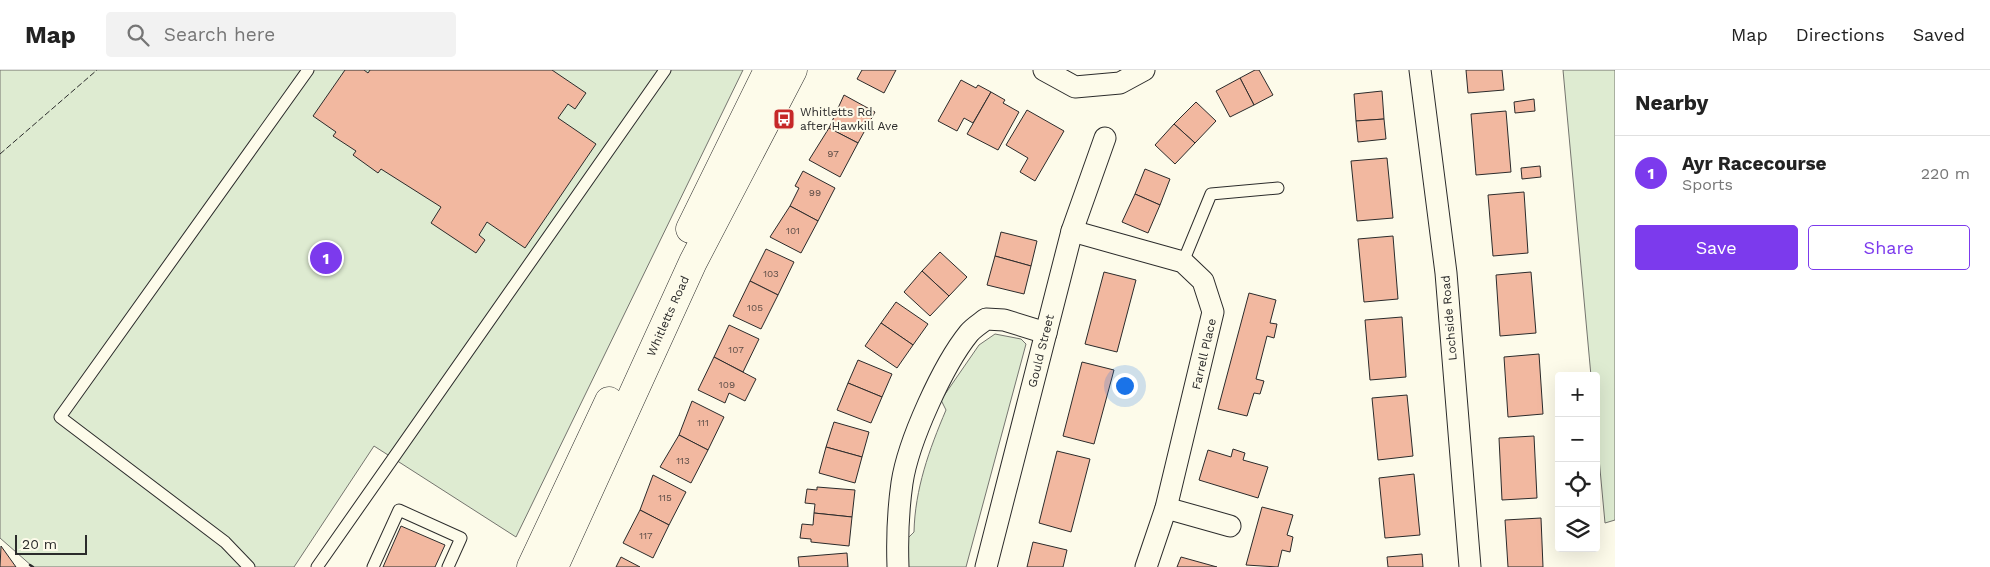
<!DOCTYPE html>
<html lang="en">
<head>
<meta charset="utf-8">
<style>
  :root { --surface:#fff; --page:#f2f2f2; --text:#222; --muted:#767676; --line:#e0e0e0; --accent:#7c3aed }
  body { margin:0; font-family:"Work Sans",sans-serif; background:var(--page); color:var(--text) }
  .controls { position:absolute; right:15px; bottom:15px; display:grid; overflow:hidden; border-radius:5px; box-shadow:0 5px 20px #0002 }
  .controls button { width:45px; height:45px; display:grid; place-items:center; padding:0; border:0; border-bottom:1px solid var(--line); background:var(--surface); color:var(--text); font:25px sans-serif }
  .scale { position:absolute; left:15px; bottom:12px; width:72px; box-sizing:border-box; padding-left:5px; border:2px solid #2b2b2b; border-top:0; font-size:14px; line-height:18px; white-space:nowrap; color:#2b2b2b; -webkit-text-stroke:4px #fdfbea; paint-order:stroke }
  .you { position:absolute; left:1124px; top:315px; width:18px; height:18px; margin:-12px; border:4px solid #fff; border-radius:50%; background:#1a73e8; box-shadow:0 0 0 8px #1a73e833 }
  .badge { display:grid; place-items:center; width:32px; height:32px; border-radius:50%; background:var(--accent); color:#fff; font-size:16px; font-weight:700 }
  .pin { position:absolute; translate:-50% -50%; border:2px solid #fff; box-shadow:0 1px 5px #0006 }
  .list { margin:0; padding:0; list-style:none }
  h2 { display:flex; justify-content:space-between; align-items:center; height:65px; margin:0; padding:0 20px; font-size:21px }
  h2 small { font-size:16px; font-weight:400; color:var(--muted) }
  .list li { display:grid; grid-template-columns:32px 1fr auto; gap:15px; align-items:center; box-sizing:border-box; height:75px; padding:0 20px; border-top:1px solid var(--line) }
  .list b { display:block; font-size:19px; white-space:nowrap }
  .list p { margin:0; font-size:16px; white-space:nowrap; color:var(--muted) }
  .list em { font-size:16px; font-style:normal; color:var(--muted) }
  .actions { display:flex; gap:10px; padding:15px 20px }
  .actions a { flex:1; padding:11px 0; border:1px solid var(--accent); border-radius:5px; text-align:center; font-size:18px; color:var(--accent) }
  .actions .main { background:var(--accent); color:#fff }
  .icon { flex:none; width:28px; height:28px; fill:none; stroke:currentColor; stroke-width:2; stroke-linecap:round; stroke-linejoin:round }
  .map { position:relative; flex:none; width:1615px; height:497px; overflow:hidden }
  header { display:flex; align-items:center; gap:30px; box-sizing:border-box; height:70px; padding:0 25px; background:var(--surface); border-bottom:1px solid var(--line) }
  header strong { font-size:24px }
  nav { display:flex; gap:28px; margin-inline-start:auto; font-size:18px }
  .search { width:350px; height:45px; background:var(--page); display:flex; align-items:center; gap:12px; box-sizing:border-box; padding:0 18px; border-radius:5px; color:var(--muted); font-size:19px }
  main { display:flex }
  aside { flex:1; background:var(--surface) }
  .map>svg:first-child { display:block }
  .green { fill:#deebd1; stroke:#74746e }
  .building { fill:#f2b8a0; stroke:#2b2b2b }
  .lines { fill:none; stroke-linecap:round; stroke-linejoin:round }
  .service-casing { stroke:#2b2b2b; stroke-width:13 }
  .minor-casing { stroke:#2b2b2b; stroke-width:23 }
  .primary-casing { stroke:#2b2b2b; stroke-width:29 }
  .service { stroke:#fdfbea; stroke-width:11 }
  .minor { stroke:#fdfbea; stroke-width:21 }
  .primary { stroke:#fdfbea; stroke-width:28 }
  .fence { stroke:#2b2b2b; stroke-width:1; stroke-dasharray:6 2.5; stroke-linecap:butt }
  .wall { stroke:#2b2b2b; stroke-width:2.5 }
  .labels { text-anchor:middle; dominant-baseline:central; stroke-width:4; stroke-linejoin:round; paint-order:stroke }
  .number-label { font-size:10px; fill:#5d4e48 }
  .poi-label { font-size:12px; fill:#2b2b2b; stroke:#fdfbea; text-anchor:start }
  .street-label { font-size:12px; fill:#2b2b2b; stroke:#fdfbea }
</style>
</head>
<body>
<header>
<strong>Map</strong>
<div class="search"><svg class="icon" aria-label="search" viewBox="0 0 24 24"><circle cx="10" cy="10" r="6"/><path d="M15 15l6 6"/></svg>Search here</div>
<nav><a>Map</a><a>Directions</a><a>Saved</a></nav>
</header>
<main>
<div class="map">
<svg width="1615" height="497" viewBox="0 0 1615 497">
  <rect width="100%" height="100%" fill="#fdfbea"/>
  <g class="green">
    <path d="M0,0H743L516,467L374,376L294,497H33L0,468Z"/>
    <path d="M1563,0H1615V450L1605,453L1596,356V306H1591Z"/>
    <path d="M995,264L1021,269L1026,274L966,497H907L905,471L914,462C915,419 929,380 946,340L941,330L979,275Z"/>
  </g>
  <g class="building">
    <path d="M345,0H364L368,3L370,0H552L586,23L575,39L568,34L558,48L596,74L525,178L487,152L479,165L485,170L476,183L431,153L441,137L381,99L378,103L353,85L356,81L333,66L336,62L313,46Z"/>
    <path d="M862,0H896L884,23L857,9Z"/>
    <path d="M1255,0H1259L1273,25L1254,35L1240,8Z"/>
    <path d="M1466,0H1502L1504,20L1468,23Z"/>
    <path d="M1240,8L1254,35L1230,47L1216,21Z"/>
    <path d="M961,10L976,18L978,15L991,22L973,53L964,48L957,61L938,51Z"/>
    <path d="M1382,21L1384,49L1356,51L1354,24Z"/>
    <path d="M991,22L1005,30L1003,33L1019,42L998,80L967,64Z"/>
    <path d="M844,25L875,42L858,73L829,58Z"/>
    <path d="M1534,29L1535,41L1515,43L1514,32Z"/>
    <path d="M1196,32L1216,51L1195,73L1174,54Z"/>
    <path d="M1027,40L1064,61L1035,111L1020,102L1028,88L1006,75Z"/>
    <path d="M1506,41L1511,102L1476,105L1471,44Z"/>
    <path d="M1384,49L1386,69L1358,72L1356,51Z"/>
    <path d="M1174,54L1195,73L1175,94L1155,75Z"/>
    <path d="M829,58L858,73L840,107L809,90Z"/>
    <path d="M1387,88L1393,148L1357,151L1351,91Z"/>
    <path d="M1540,96L1541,107L1522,109L1521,98Z"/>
    <path d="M1145,99L1170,109L1160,135L1135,124Z"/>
    <path d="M803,101L835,118L818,151L790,136L799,118L795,116Z"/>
    <path d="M1524,122L1528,183L1493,186L1488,125Z"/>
    <path d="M1135,124L1160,135L1148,163L1122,152Z"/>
    <path d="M790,136L818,151L801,183L770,167Z"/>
    <path d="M1001,162L1037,171L1031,196L995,186Z"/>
    <path d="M1393,166L1398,229L1364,232L1358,169Z"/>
    <path d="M766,179L794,192L778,225L750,211Z"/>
    <path d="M940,182L967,207L949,226L922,201Z"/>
    <path d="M995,186L1031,196L1024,224L987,215Z"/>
    <path d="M922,201L949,226L930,246L904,222Z"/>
    <path d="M1104,202L1136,210L1117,282L1085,274Z"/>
    <path d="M1531,202L1536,263L1500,266L1496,205Z"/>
    <path d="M750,211L778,225L761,259L733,246Z"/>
    <path d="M1249,223L1276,230L1270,253L1277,254L1274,268L1267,266L1256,309L1264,311L1260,324L1254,323L1247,346L1218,339Z"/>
    <path d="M896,232L928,254L913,275L881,253Z"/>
    <path d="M1402,247L1406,307L1370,310L1365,250Z"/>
    <path d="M881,253L913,275L897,298L865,276Z"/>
    <path d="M729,255L759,269L743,302L714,287Z"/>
    <path d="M1539,284L1543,344L1508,347L1504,287Z"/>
    <path d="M714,287L756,309L745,331L729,323L725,333L698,320Z"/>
    <path d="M858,290L892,304L882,327L848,313Z"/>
    <path d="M1082,292L1114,300L1094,374L1063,366Z"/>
    <path d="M848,313L882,327L871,353L837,340Z"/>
    <path d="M1407,325L1413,386L1378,390L1372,328Z"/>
    <path d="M692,331L724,347L708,380L679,365Z"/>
    <path d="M834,352L869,362L862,387L826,377Z"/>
    <path d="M679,365L708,380L691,413L660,397Z"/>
    <path d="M1534,366L1537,428L1502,430L1499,368Z"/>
    <path d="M826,377L862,387L855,413L819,403Z"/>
    <path d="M1233,379L1245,383L1243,390L1268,397L1258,428L1199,410L1208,380L1231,387Z"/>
    <path d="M1057,381L1090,389L1071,462L1039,453Z"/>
    <path d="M1414,404L1420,465L1385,468L1379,408Z"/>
    <path d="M653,405L686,422L669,455L640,440Z"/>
    <path d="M817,417L855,420L852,447L814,443L815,434L805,433L807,419L817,420Z"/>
    <path d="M1262,437L1293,445L1287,465L1293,467L1290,482L1282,480L1278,497L1246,495Z"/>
    <path d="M640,440L669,455L653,488L623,473Z"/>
    <path d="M814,443L852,447L849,476L811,472V469L800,468L802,454L813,455Z"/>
    <path d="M1541,448L1543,497H1508L1505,450Z"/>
    <path d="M401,456L445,475L435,497H383Z"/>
    <path d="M1033,472L1067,480L1063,497H1027Z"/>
    <path d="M1,476L16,497H0Z"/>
    <path d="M847,483L848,497H799L798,487Z"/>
    <path d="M1422,484L1423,497H1388L1387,487Z"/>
    <path d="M621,487L640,497H616Z"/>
    <path d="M1181,487L1217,497H1177Z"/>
  </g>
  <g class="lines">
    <g class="service-casing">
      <g id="service">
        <path d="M1183,192L1211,124L1278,118"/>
        <path d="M249,497L225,472L60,347L308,0"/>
        <path d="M317,497L665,0"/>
        <path d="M373,497L399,440L461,468L448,497"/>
      </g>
    </g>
    <g class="minor-casing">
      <g id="minor">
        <path d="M1044,0L1075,17L1120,13L1144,0"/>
        <path d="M1420,0L1446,203L1470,497"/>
        <path d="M1072,161L1183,192L1203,211L1213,242L1166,438L1146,497"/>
        <path d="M1166,438L1230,456"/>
        <path d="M898,497C897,469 898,441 902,413C908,372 943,295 969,263C973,258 981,253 986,249L1004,250L1046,263"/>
        <path d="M986,497L1072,161L1105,68"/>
      </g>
    </g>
    <g class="primary-casing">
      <g id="primary">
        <path d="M690,159L768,0"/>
        <path d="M531,497L609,331"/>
        <path d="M554,497L693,192L793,0"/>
      </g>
    </g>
    <use href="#service" class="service"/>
    <use href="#minor" class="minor"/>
    <use href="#primary" class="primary"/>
    <path class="fence" d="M0,84L97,0"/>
    <path class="wall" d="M30,495L33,497"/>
  </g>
  <defs>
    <g id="bus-square" transform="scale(1.125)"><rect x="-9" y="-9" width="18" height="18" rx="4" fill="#c62828" stroke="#fdfbea"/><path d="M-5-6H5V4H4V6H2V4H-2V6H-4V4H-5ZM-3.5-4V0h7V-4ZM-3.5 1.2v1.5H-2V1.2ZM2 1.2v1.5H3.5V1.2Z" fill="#fff"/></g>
  </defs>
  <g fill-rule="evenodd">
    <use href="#bus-square" x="784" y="49"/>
  </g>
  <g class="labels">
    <g class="number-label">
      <text x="833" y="83">97</text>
      <text x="815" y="122">99</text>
      <text x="793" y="160">101</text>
      <text x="771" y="203">103</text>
      <text x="755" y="237">105</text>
      <text x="736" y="279">107</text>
      <text x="727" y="314">109</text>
      <text x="703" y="352">111</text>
      <text x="683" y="390">113</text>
      <text x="665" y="427">115</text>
      <text x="646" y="465">117</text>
    </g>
    <g class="poi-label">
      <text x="800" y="42">Whitletts Rd<tspan x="800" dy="14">after Hawkill Ave</tspan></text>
    </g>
    <g class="street-label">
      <text transform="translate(668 246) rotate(-66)">Whitletts Road</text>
      <text transform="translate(1449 248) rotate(-95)">Lochside Road</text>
      <text transform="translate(1041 281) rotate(-76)">Gould Street</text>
      <text transform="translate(1204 284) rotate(-77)">Farrell Place</text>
    </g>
  </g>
</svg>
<div class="controls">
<button>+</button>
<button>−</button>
<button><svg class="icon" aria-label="locate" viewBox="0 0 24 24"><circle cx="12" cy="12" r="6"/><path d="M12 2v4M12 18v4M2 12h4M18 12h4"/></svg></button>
<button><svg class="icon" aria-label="layers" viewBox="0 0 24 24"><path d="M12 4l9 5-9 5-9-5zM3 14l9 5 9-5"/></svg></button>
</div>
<div class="scale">20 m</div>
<div class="you"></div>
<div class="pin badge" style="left:326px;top:188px">1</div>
</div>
<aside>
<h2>Nearby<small></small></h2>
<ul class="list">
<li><span class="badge">1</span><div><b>Ayr Racecourse</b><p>Sports</p></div><em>220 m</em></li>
</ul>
<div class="actions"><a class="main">Save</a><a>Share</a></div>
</aside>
</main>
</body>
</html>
